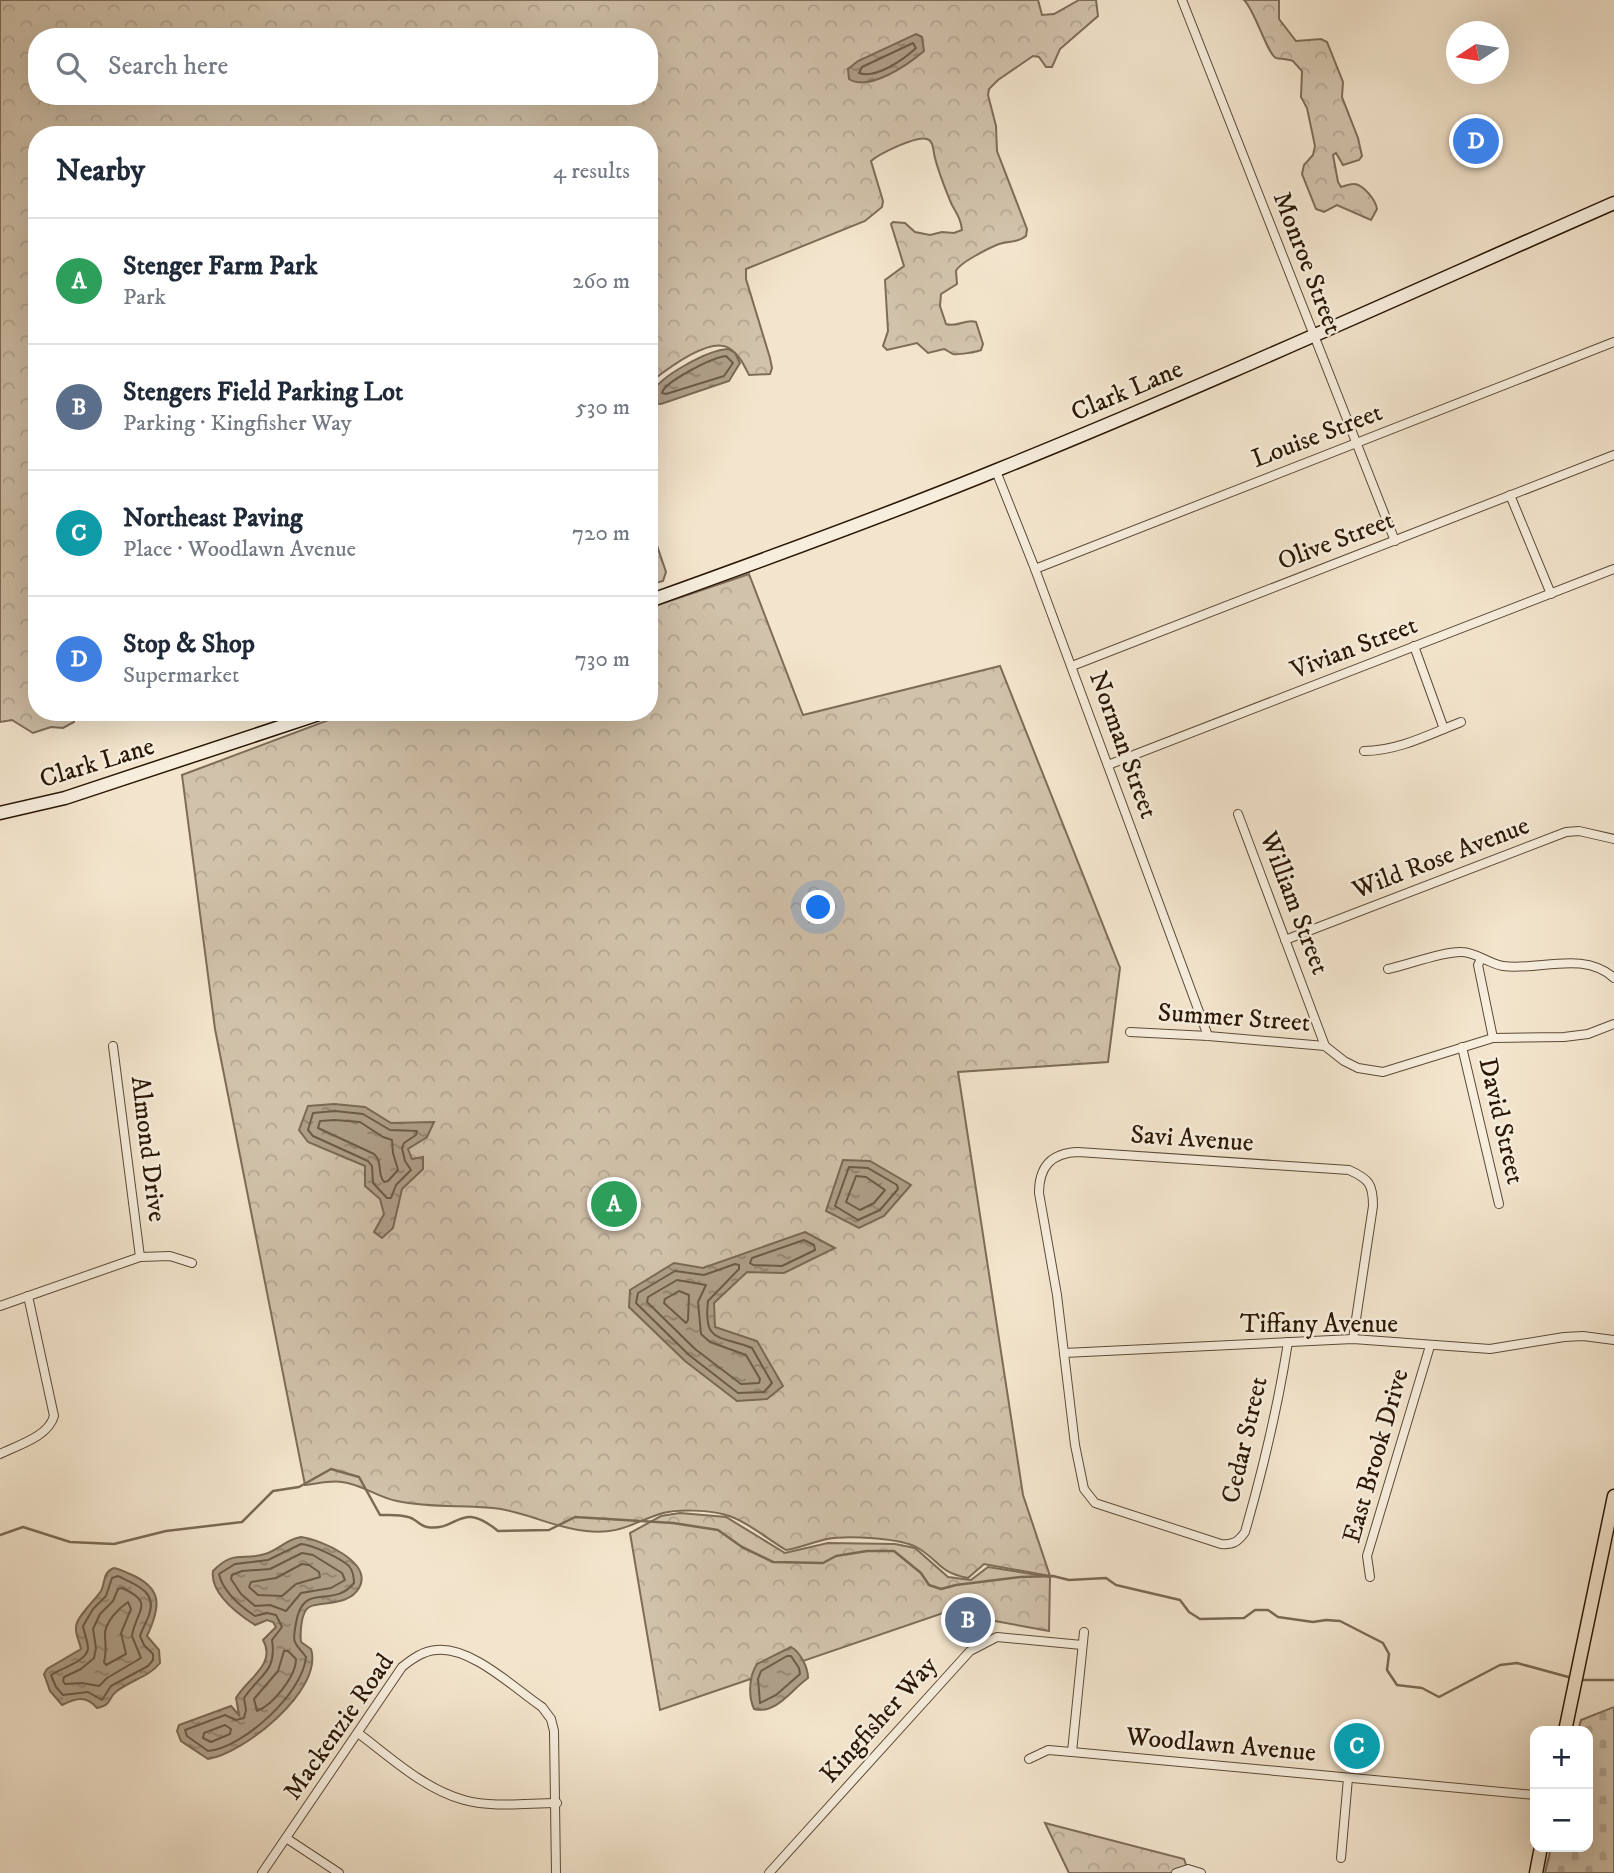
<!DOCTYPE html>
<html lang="en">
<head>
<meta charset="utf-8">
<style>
  :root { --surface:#fff; --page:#f6f6f7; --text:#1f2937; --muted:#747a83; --line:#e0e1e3; --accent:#8f2418 }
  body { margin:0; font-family:"IM FELL DW Pica",serif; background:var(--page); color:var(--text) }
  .controls { position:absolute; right:21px; bottom:21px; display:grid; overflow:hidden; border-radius:14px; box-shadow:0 7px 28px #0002 }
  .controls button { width:63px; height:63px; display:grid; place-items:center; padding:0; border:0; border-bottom:2px solid var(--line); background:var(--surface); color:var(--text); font:35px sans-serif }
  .compass { position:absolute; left:1446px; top:21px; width:63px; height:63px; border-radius:50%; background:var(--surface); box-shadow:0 7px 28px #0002; rotate:258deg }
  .you { position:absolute; left:819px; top:908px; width:24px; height:24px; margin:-18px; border:5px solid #fff; border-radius:50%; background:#1a73e8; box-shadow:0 0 0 10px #1a73e833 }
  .badge { display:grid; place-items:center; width:46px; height:46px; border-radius:50%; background:var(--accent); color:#fff; font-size:23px; font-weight:700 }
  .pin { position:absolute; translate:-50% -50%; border:4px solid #fff; box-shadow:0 2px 7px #0006 }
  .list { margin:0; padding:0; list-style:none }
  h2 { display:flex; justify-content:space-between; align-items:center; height:91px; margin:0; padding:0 28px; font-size:30px }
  h2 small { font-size:23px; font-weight:400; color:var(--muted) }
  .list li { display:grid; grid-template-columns:46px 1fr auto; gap:21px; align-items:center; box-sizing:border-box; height:126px; padding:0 28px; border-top:2px solid var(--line) }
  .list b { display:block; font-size:26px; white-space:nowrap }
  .list p { margin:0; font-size:23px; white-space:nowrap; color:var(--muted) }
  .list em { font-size:23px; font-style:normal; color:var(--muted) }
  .icon { flex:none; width:38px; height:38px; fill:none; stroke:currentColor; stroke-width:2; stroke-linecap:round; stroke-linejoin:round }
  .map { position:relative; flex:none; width:1614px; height:1873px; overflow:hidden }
  .search { position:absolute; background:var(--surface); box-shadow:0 7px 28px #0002; left:28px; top:28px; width:630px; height:77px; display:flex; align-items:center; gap:18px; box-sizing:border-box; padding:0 24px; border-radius:28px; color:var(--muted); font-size:26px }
  .panel { position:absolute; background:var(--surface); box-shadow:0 7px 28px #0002; left:28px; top:126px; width:630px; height:595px; border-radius:28px }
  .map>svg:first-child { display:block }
  .forest { fill:url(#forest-crowns); stroke:#7e6c58; stroke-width:2; fill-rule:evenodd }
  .cemetery { fill:url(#cemetery-stones); stroke:#7e6c58; stroke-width:2 }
  .water { fill:url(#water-ripples); stroke:#7a6954; stroke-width:2 }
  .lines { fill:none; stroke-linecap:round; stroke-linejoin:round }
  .shore { stroke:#6c5b46; stroke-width:2 }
  .stream { stroke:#7a6954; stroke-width:2.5 }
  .minor-casing { stroke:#5c4a36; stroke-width:10 }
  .secondary-casing { stroke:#2a1704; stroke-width:15 }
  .primary-casing { stroke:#2a1704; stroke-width:15 }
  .minor { stroke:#f7eede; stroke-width:8 }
  .secondary { stroke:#f7eede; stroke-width:12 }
  .primary { stroke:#f3e5cd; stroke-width:12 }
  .labels { text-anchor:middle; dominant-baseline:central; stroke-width:5; stroke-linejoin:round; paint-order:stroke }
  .street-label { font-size:26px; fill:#2a1704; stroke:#f7eede }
</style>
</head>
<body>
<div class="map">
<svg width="1614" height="1873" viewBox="0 0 1614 1873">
  <defs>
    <pattern id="forest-crowns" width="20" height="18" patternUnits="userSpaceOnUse" patternTransform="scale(1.75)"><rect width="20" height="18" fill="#d1c2ab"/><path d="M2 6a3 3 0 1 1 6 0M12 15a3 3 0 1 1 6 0" fill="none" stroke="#b4a692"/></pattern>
    <pattern id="cemetery-stones" width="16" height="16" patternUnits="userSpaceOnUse" patternTransform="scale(1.75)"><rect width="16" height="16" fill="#d1c2ab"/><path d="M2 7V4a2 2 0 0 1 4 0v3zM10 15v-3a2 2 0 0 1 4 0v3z" fill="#b4a692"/></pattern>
    <pattern id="water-ripples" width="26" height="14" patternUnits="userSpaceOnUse" patternTransform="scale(1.75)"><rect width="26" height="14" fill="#af9f89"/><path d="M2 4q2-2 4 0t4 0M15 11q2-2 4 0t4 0" fill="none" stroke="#8f816e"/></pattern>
  </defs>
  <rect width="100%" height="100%" fill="#f3e5cd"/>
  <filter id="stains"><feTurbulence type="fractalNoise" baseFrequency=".00286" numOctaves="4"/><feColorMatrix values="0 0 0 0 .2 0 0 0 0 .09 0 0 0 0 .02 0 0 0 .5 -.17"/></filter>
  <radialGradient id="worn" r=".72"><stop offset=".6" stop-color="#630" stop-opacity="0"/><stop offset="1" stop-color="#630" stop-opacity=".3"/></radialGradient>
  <g class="forest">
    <path d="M0,0H1038L1042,15L1054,14L1079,0H1096L1098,16L1060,49L1052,67H1046L1039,57L1033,56L998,80L989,89L988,95L996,126L997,151L1027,229L1026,236C1018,243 1008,241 999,244C989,248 959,263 956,271L957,284L941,294L940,306L946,324C957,328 966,318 976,322L983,344L981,350C977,352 958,355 953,354C950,353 947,350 944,349L928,353L917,343L887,350L883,346L888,331L885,280L904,266L891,224L893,222L905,223L915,232L930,235L942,232L954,233L962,230C961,220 957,214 952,205C947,194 938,170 935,158C933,151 934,141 927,139C917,135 879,154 871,161L883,201L882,207L865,221L746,269V279L770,358L772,368L770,374L749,375C744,365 739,354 729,348C709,336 665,371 649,383V135H37V712H72L74,722L63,728L51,727L33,733L12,720L0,722ZM37,37H649V96H37Z"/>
    <path d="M1244,0H1279V19L1296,41L1321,39L1327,42L1343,82L1342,97L1358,138L1362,156L1359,160L1343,165L1336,153L1333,155L1338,182L1341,187C1345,186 1349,184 1353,184C1363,183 1376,201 1377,209L1371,220L1337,205L1324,212L1316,209L1302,174L1304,165L1313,155L1315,146L1307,108L1301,97L1302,71L1293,61C1287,59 1281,59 1276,58C1267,54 1255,10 1244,0Z"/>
    <path d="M649,522L666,572L663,581L649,585Z"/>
    <path d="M749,574L803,715L1000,666L1120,968L1108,1062L958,1072L1023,1495L1050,1576L984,1564L968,1578C938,1572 941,1562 918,1548C902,1538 846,1535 827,1539C813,1542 800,1548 786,1550C767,1539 747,1521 726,1515C711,1510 678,1509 663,1513C633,1522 621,1535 586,1531C553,1528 525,1511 493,1508C461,1505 429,1508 397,1501C379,1498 361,1484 342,1482C331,1480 316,1484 305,1485L215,1029L182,775L350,712H649V608Z"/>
    <path d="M680,1513L726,1517L785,1553L828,1543L895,1544L915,1548L948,1577L971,1580L988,1567L1050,1577L1049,1631L946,1612L660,1710L630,1533L661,1516Z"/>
    <path d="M1045,1823L1184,1859L1189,1873H1069Z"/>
  </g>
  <path class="cemetery" d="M1614,1707V1873H1545L1551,1847H1588V1731H1578L1581,1720Z"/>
  <g class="water">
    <path d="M916,34L922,37L924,51C909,64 869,92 849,79L848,69L858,61Z"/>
    <path d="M728,349L735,353L740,363L729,381L661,404L654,403L652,393C660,376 708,350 728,349Z"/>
    <path d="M334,1104L365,1107L391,1123L434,1122L427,1137L408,1149L412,1159L423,1157V1169L402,1189L393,1228L382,1238L374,1232L384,1214L380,1199L365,1186V1166L308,1142L299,1130L308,1106Z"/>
    <path d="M843,1160L870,1161L911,1185L884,1216L859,1228L826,1211Z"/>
    <path d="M805,1232L835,1248L784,1273L747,1272L714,1303L715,1327L757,1341L783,1386L767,1399L737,1401L685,1361L629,1307L630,1290L674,1263L703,1268Z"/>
    <path d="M301,1537C319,1539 374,1562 359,1588C347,1609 313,1599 306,1610C301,1617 300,1634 301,1642L311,1649C324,1690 243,1754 208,1759L181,1741L177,1731L179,1725L231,1706L239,1715L236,1698C247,1679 277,1664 263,1640L276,1627L273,1622L267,1620L255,1625C238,1614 210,1593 213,1571C234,1549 243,1561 265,1554C278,1550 287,1539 301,1537Z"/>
    <path d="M114,1568C121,1569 124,1572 130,1574C163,1588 161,1606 147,1636L159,1650L160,1663C149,1677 131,1680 117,1691C107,1698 113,1705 97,1708C86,1695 76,1698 62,1705L50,1691L44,1674L47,1669L81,1649C80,1643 75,1634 76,1627C76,1617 96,1599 101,1591C106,1581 102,1573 114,1568Z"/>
    <path d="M791,1647C800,1652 808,1667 808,1678C792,1689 776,1715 754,1709C748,1696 749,1676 757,1664Z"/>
  </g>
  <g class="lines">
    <g class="shore">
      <path d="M913,43L916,48C903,60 876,79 859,73L862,67Z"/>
      <path d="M726,356L733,363L724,376L666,394L662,393C664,382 713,357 726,356Z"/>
      <path d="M335,1111L363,1114L390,1130L417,1131L416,1135L404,1143L402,1148L405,1161L411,1170L396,1185L391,1198H387L373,1183L372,1166L368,1161L313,1136L308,1130L313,1113Z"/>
      <path d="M335,1120L360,1122L383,1137L392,1140L393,1153L398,1170L388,1181L384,1182C377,1174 383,1162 374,1154L318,1128L320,1121Z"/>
      <path d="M849,1167L868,1168L897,1185L898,1189L880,1210L858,1220L835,1206Z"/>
      <path d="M856,1176L866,1177L885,1190L874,1203L860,1210L846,1202Z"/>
      <path d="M804,1240L814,1245L815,1250L782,1266L753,1265L750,1263L752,1258Z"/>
      <path d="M735,1264L739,1265V1269L708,1301C703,1344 720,1335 752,1348L772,1383L764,1392L738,1393L689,1355L636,1303L638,1293L675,1271L704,1275Z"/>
      <path d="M677,1280L706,1285L698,1302L701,1334L710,1342L746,1355L760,1379L759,1383L741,1384L695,1349L647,1302L648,1297Z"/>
      <path d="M679,1291L689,1295L688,1320L686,1323L664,1303L665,1299Z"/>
      <path d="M301,1544C313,1545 340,1558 349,1566C353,1571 354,1577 354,1583C332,1610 303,1580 296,1623C292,1645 294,1641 306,1657C303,1693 243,1748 208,1751L187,1736L185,1730L225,1715L236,1720L244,1718L246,1710L244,1698C260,1674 277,1672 272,1640L282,1627L276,1615L267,1613L255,1616C240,1606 223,1592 219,1574L235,1564L268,1560Z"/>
      <path d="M302,1553L313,1555L342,1573L345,1580L331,1588L301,1593L286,1611L270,1605L255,1606L241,1594L231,1579L232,1575L242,1571L270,1569Z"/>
      <path d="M302,1564L309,1565L319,1572L320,1577L296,1584L282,1596L258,1595L249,1587L251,1582L276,1578Z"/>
      <path d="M118,1576C134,1584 158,1591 149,1615C146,1623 142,1629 140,1636L144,1645L153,1654V1660L148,1666L111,1686L102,1700L88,1692L63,1695L56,1687L51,1675C61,1668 86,1662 88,1649C88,1641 84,1633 83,1626L93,1609L106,1596L112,1578Z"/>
      <path d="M122,1588C156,1603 136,1610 132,1636L141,1658L107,1678L99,1686L82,1683L65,1684L63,1681L64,1677L81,1669L94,1658L96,1648L93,1629L100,1614L113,1601L118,1589Z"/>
      <path d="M128,1602L131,1609L121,1633L126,1654L106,1665L104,1662C107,1651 105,1644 105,1634C105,1622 119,1608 128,1602Z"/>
      <path d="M284,1651H288L296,1659C296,1676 273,1705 257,1711L254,1699L278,1671Z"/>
      <path d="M787,1656H791L799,1668L800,1674L776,1695L760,1703L758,1679L761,1671Z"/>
      <path d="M225,1725L231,1729L230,1734L211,1742L203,1738L204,1733Z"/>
    </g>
    <g class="stream">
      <path d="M0,1535L23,1527L70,1542L114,1544L166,1531L242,1522L273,1491L299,1487L331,1469L359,1477L380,1515C389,1515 399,1514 408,1517C415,1518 420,1526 427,1527C459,1532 459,1499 498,1531L549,1530L575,1517L673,1523L718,1530L742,1547L773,1562L823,1563L836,1556L867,1551H894L921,1573L929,1585L941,1589L956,1585L1020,1577L1053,1576L1069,1580L1106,1578L1116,1585L1180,1600L1189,1612L1200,1619L1244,1618L1255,1610H1268L1278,1617L1313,1622L1326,1620L1340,1621L1383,1643L1389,1654L1387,1670L1397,1685L1422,1688L1439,1697L1500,1665L1517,1663L1572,1678"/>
      <path d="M1582,1680H1614"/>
    </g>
    <g class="minor-casing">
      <g id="minor">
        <path d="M1182,0L1395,541"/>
        <path d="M996,471L1035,569L1208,1036"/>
        <path d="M1510,495L1551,594"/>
        <path d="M1035,569L1614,342"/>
        <path d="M1414,646L1444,729"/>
        <path d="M1072,666L1614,455"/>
        <path d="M1364,751C1398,751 1430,734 1461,722"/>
        <path d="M1108,765L1614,569"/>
        <path d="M1238,814L1325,1046"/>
        <path d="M1285,940L1566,832L1579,831L1614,839"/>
        <path d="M1481,959L1478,965L1493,1038"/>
        <path d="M1388,969C1407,965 1444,951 1462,952C1476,952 1489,964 1503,966C1539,971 1583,950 1614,978"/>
        <path d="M1130,1032L1208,1036L1325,1046L1344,1061L1358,1068L1383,1072L1493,1038L1564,1037L1588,1034L1614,1024"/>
        <path d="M113,1046L140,1257"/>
        <path d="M1462,1047L1499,1204"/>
        <path d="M0,1306L140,1257L170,1256L192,1263"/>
        <path d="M1288,1342C1278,1407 1263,1469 1245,1532C1238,1542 1233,1545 1221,1544L1095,1503L1084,1489L1075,1445L1057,1295L1039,1193C1039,1167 1051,1153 1078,1152L1349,1170C1369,1179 1373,1184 1373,1206L1353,1339"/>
        <path d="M1064,1353L1353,1339L1490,1349L1564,1337L1583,1336L1614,1340"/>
        <path d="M0,1454C18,1445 48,1437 54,1416L28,1296"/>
        <path d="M1370,1577L1367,1556L1430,1346"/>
        <path d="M358,1733C390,1757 424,1789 464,1800C493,1808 527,1803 557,1803"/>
        <path d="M1072,1752L1084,1632"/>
        <path d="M1029,1759L1048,1750L1072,1752L1535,1795"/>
        <path d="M286,1838L339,1873"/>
        <path d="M1341,1858L1348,1778"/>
        <path d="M262,1873L402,1667C412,1659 423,1651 436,1650C471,1646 514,1688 542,1707L551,1719L554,1731L556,1873"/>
        <path d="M769,1873L970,1651L997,1637L1082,1645"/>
        <path d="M1176,1873L1188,1869L1201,1873"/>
      </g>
    </g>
    <g class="secondary-casing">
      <g id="secondary">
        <path d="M649,601C766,559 882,517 997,470C1205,386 1409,293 1614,203"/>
        <path d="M0,813L65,798L325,712"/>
      </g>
    </g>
    <g class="primary-casing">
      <g id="primary">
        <path d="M1565,1731L1614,1496"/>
        <path d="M1536,1873L1541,1847"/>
      </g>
    </g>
    <use href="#minor" class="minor"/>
    <use href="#secondary" class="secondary"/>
    <use href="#primary" class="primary"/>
  </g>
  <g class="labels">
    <g class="street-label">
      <text transform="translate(1307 263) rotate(69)">Monroe Street</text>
      <text transform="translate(1127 391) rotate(-23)">Clark Lane</text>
      <text transform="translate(1317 436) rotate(-21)">Louise Street</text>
      <text transform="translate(1336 541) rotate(-21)">Olive Street</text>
      <text transform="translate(1354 648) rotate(-21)">Vivian Street</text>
      <text transform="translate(1123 745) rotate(70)">Norman Street</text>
      <text transform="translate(97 763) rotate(-17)">Clark Lane</text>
      <text transform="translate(1441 858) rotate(-21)">Wild Rose Avenue</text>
      <text transform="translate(1294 903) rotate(69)">William Street</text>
      <text transform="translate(1234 1018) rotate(4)">Summer Street</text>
      <text transform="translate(1501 1121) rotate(77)">David Street</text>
      <text transform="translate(1192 1139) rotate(4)">Savi Avenue</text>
      <text transform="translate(148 1149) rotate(83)">Almond Drive</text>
      <text x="1319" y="1324">Tiffany Avenue</text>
      <text transform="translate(1245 1440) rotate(-77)">Cedar Street</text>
      <text transform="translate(1376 1456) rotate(-74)">East Brook Drive</text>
      <text transform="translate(879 1720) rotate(-48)">Kingfisher Way</text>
      <text transform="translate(339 1727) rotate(-55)">Mackenzie Road</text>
      <text transform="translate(1221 1745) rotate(5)">Woodlawn Avenue</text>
    </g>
  </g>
  <rect width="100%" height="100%" filter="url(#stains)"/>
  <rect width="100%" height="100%" fill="url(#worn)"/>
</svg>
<div class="controls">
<button>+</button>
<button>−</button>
</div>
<svg class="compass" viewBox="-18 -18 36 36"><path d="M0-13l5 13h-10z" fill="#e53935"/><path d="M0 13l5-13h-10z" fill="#747a83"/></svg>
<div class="you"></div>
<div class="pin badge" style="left:614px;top:1204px;background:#2e9e5b">A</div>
<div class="pin badge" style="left:968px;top:1620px;background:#5c6f8a">B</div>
<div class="pin badge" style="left:1357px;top:1746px;background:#0f9aa8">C</div>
<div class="pin badge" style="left:1476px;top:141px;background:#3f7fe0">D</div>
<div class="search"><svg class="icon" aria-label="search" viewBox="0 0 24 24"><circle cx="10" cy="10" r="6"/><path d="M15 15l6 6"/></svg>Search here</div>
<section class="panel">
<h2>Nearby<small>4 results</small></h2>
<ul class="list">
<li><span class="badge" style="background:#2e9e5b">A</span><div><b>Stenger Farm Park</b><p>Park</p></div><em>260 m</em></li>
<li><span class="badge" style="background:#5c6f8a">B</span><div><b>Stengers Field Parking Lot</b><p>Parking · Kingfisher Way</p></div><em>530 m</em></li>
<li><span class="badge" style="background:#0f9aa8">C</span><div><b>Northeast Paving</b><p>Place · Woodlawn Avenue</p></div><em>720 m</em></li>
<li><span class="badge" style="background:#3f7fe0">D</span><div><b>Stop &amp; Shop</b><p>Supermarket</p></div><em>730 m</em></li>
</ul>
</section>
</div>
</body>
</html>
